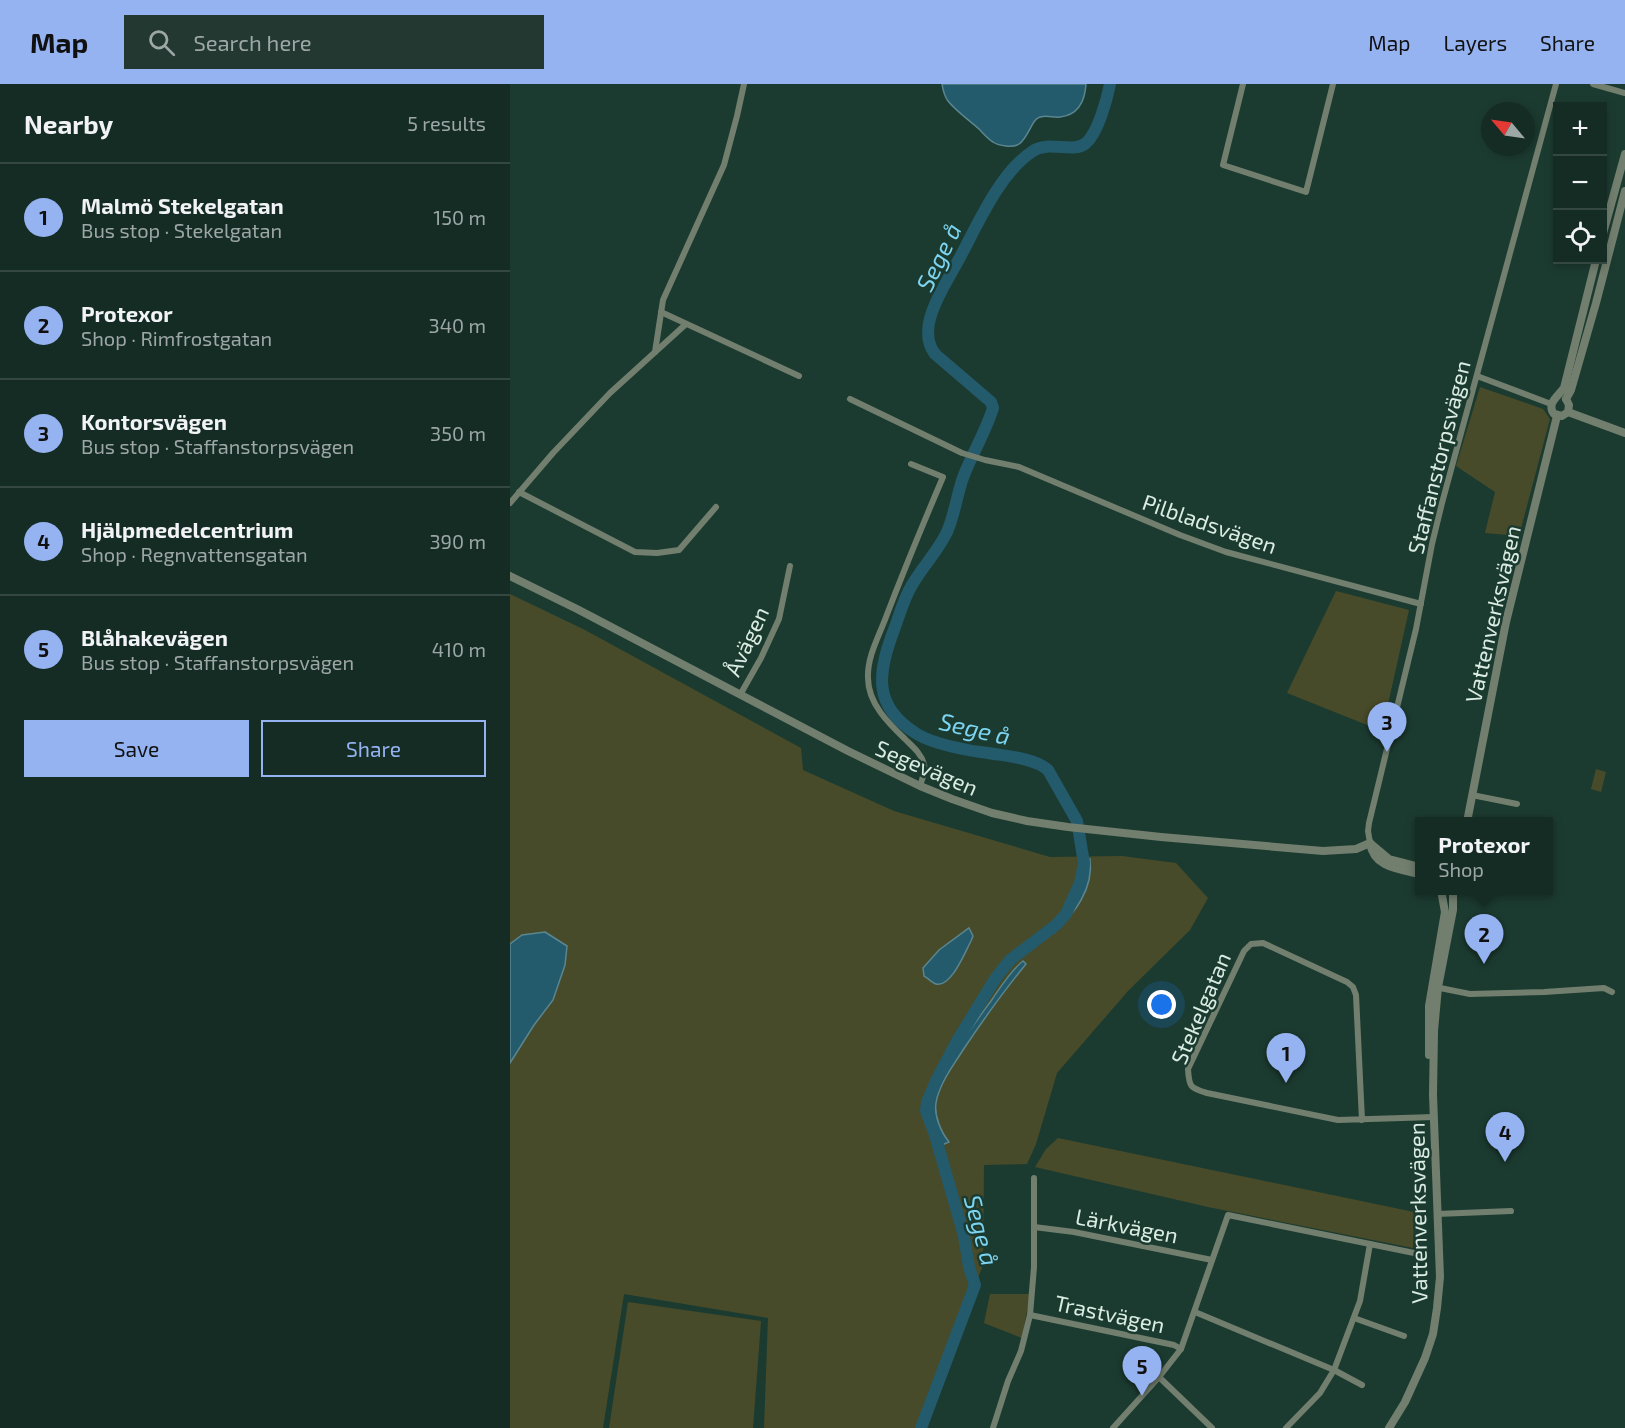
<!DOCTYPE html>
<html lang="en">
<head>
<meta charset="utf-8">
<style>
  :root { --surface:#152c24; --page:#223831; --text:#f1f3f6; --muted:#9da7a6; --line:#344841; --accent:#95b2f1 }
  body { margin:0; font-family:"Exo 2",sans-serif; background:var(--page); color:var(--text) }
  .controls { position:absolute; right:18px; top:18px; display:grid; overflow:hidden; border-radius:0px; box-shadow:0 3px 9px #0003 }
  .controls button { width:54px; height:54px; display:grid; place-items:center; padding:0; border:0; border-bottom:2px solid var(--line); background:var(--surface); color:var(--text); font:30px sans-serif }
  .compass { position:absolute; left:971px; top:18px; width:54px; height:54px; border-radius:50%; background:var(--surface); box-shadow:0 3px 9px #0003; rotate:299deg }
  .you { position:absolute; left:652px; top:921px; width:21px; height:21px; margin:-15px; border:4px solid #fff; border-radius:50%; background:#1a73e8; box-shadow:0 0 0 9px #1a73e833 }
  .badge { display:grid; place-items:center; width:39px; height:39px; border-radius:50%; background:var(--accent); color:#111; font-size:20px; font-weight:700 }
  .pin { position:absolute; translate:-50% -50px; filter:drop-shadow(0 2px 3px #0008) }
  .pin::after { content:''; position:absolute; top:32px; width:21px; height:18px; background:inherit; clip-path:polygon(0 0,100% 0,50% 100%) }
  .popup { position:absolute; left:905px; top:733px; width:138px; height:78px; box-sizing:border-box; display:grid; place-content:center; border-radius:0px; background:var(--surface); filter:drop-shadow(0 2px 4px #0005); font-size:20px; white-space:nowrap; color:var(--muted) }
  .popup b { font-size:22px; color:var(--text) }
  .popup::after { content:''; position:absolute; left:50%; top:100%; margin-left:-12px; border:12px solid transparent; border-top-color:var(--surface) }
  .list { margin:0; padding:0; list-style:none }
  h2 { display:flex; justify-content:space-between; align-items:center; height:78px; margin:0; padding:0 24px; font-size:26px }
  h2 small { font-size:20px; font-weight:400; color:var(--muted) }
  .list li { display:grid; grid-template-columns:39px 1fr auto; gap:18px; align-items:center; box-sizing:border-box; height:108px; padding:0 24px; border-top:2px solid var(--line) }
  .list b { display:block; font-size:22px; white-space:nowrap }
  .list p { margin:0; font-size:20px; white-space:nowrap; color:var(--muted) }
  .list em { font-size:20px; font-style:normal; color:var(--muted) }
  .actions { display:flex; gap:12px; padding:18px 24px }
  .actions a { flex:1; padding:14px 0; border:2px solid var(--accent); border-radius:0px; text-align:center; font-size:21px; color:var(--accent) }
  .actions .main { background:var(--accent); color:#111 }
  .icon { flex:none; width:33px; height:33px; fill:none; stroke:currentColor; stroke-width:2; stroke-linecap:round; stroke-linejoin:round }
  .map { position:relative; flex:none; width:1115px; height:1344px; overflow:hidden }
  header { display:flex; align-items:center; gap:36px; box-sizing:border-box; height:84px; padding:0 30px; background:var(--accent); color:#111 }
  header strong { font-size:28px }
  nav { display:flex; gap:33px; margin-inline-start:auto; font-size:21px }
  .search { width:420px; height:54px; background:var(--page); display:flex; align-items:center; gap:15px; box-sizing:border-box; padding:0 21px; border-radius:0px; color:var(--muted); font-size:22px }
  main { display:flex }
  aside { flex:1; background:var(--surface) }
  .map>svg:first-child { display:block }
  .green { fill:#484b29 }
  .water { fill:#235a6c; stroke:#5a8690; stroke-width:1.5 }
  .lines { fill:none; stroke-linecap:round; stroke-linejoin:round }
  .river { stroke:#235a6c; stroke-width:12 }
  .minor { stroke:#727f6f; stroke-width:6 }
  .tertiary { stroke:#727f6f; stroke-width:8 }
  .labels { text-anchor:middle; dominant-baseline:central; stroke-width:5; stroke-linejoin:round; paint-order:stroke }
  .street-label { font-size:22px; fill:#daece4; stroke:#1c3b30 }
  .water-label { font-size:24px; font-style:italic; fill:#7cd4f1; stroke:#1c3b30 }
</style>
</head>
<body>
<header>
<strong>Map</strong>
<div class="search"><svg class="icon" aria-label="search" viewBox="0 0 24 24"><circle cx="10" cy="10" r="6"/><path d="M15 15l6 6"/></svg>Search here</div>
<nav><a>Map</a><a>Layers</a><a>Share</a></nav>
</header>
<main>
<aside>
<h2>Nearby<small>5 results</small></h2>
<ul class="list">
<li><span class="badge">1</span><div><b>Malmö Stekelgatan</b><p>Bus stop · Stekelgatan</p></div><em>150 m</em></li>
<li><span class="badge">2</span><div><b>Protexor</b><p>Shop · Rimfrostgatan</p></div><em>340 m</em></li>
<li><span class="badge">3</span><div><b>Kontorsvägen</b><p>Bus stop · Staffanstorpsvägen</p></div><em>350 m</em></li>
<li><span class="badge">4</span><div><b>Hjälpmedelcentrium</b><p>Shop · Regnvattensgatan</p></div><em>390 m</em></li>
<li><span class="badge">5</span><div><b>Blåhakevägen</b><p>Bus stop · Staffanstorpsvägen</p></div><em>410 m</em></li>
</ul>
<div class="actions"><a class="main">Save</a><a>Share</a></div>
</aside>
<div class="map">
<svg width="1115" height="1344" viewBox="0 0 1115 1344">
  <rect width="100%" height="100%" fill="#1c3b30"/>
  <g class="green">
    <path d="M970,303L1033,325L1040,335L1009,452L975,449L985,408L946,382Z"/>
    <path d="M826,507L899,526L872,647L777,609Z"/>
    <path d="M0,510L75,546L291,664L293,686L384,727L540,773L612,772L666,779L698,814L680,846L618,907L547,989L526,1060L517,1080L474,1081L473,1181L411,1344H254L258,1234L114,1210L93,1344H0Z"/>
    <path d="M1086,685L1096,688L1091,708L1081,705Z"/>
    <path d="M548,1054L904,1128L903,1164L698,1123L525,1083L536,1065Z"/>
    <path d="M480,1210H520L512,1254L474,1239Z"/>
    <path d="M118,1218L251,1237L243,1344H99Z"/>
  </g>
  <g class="water">
    <path d="M432,0H576C575,16 569,31 550,33C543,34 534,30 528,34C522,36 518,54 509,60C503,64 489,62 483,58C478,55 473,49 469,45C459,36 447,28 438,17C434,12 433,6 432,0Z"/>
    <path d="M577,774L580,775C584,805 564,830 544,849L542,846C565,826 577,805 577,774Z"/>
    <path d="M459,844L463,852L461,857C455,868 441,904 426,900C422,899 418,894 414,892L413,884L429,866Z"/>
    <path d="M35,848L57,862L55,881L43,916L24,941L0,979V860L12,851Z"/>
    <path d="M513,877L516,880C493,908 473,936 453,966C443,982 429,1000 426,1019C424,1032 431,1048 439,1058L432,1061C428,1050 420,1036 420,1026C420,998 464,940 481,917C490,904 500,887 513,877Z"/>
  </g>
  <g class="lines">
    <path class="river" d="M411,1344L465,1201L459,1183L454,1152L425,1051L416,1027L417,1018L427,995L447,957L485,895L500,876L546,841L556,830L570,799L574,779L567,737L538,686C525,674 495,672 478,669C459,667 423,660 407,650C361,622 368,587 385,543C390,529 394,514 402,501C413,482 428,467 437,448C445,430 447,409 454,391C463,368 476,347 483,324L481,318L425,270C418,261 417,250 419,239C423,219 438,195 448,177C467,142 489,89 523,67C539,56 564,70 576,59C588,49 597,15 600,0"/>
    <g class="minor">
      <path d="M733,0L713,81L796,108L823,0"/>
      <path d="M1083,0L1115,9"/>
      <path d="M151,228L289,292"/>
      <path d="M145,268L153,216L214,81L227,32L234,0"/>
      <path d="M967,292L1041,320"/>
      <path d="M340,315L452,369L475,376L509,383L670,451L716,468L911,520"/>
      <path d="M401,380L433,393C413,440 394,486 376,533C369,552 357,573 358,594C358,619 378,639 395,655C402,662 411,669 414,680C416,687 412,695 410,702"/>
      <path d="M9,408L125,468L147,469L169,466L206,423"/>
      <path d="M0,419L43,369L100,309L176,240"/>
      <path d="M230,611L251,574L269,535L280,482"/>
      <path d="M962,711L1007,720"/>
      <path d="M860,759L858,747L859,739L906,545L922,460L932,419L1046,0"/>
      <path d="M925,903L960,910L1034,908L1094,904L1102,908"/>
      <path d="M852,1036L846,911L843,903L837,898L753,859L741,860L734,867L678,985C679,1003 680,1004 697,1009L828,1036L924,1033"/>
      <path d="M927,1130L1001,1127"/>
      <path d="M524,1143L564,1148L702,1176"/>
      <path d="M685,1228L824,1286L852,1301"/>
      <path d="M520,1231L664,1261L671,1265"/>
      <path d="M844,1234L894,1252"/>
      <path d="M649,1293L702,1344"/>
      <path d="M483,1344L498,1297L511,1267L520,1231L524,1183V1094"/>
      <path d="M603,1344L649,1293L671,1265L718,1131L909,1170"/>
      <path d="M776,1344L810,1309L824,1286L850,1217L860,1160"/>
    </g>
    <g class="tertiary">
      <path d="M1092,153L1115,70"/>
      <path d="M1056,315L1061,306L1086,219L1115,107"/>
      <path d="M1056,315L1059,321L1058,328L1052,332L1044,330C1036,320 1048,312 1054,304L1086,176"/>
      <path d="M1058,328L1115,349"/>
      <path d="M0,492L67,525L338,667L410,702L442,715L482,729L517,737L558,743L651,753L813,767L846,765L860,759"/>
      <path d="M957,738L996,538L1047,332"/>
      <path d="M860,759C864,784 889,785 910,790"/>
      <path d="M860,759L879,775L910,783"/>
      <path d="M919,971V922L935,828L931,806"/>
      <path d="M879,1344L895,1318L915,1274L923,1250L927,1224L930,1193L923,1011L924,947L928,903L943,826V806"/>
    </g>
  </g>
  <g class="labels">
    <g class="street-label">
      <text transform="translate(928 373) rotate(-76)">Staffanstorpsvägen</text>
      <text transform="translate(700 439) rotate(19)">Pilbladsvägen</text>
      <text transform="translate(982 530) rotate(-77)">Vattenverksvägen</text>
      <text transform="translate(236 557) rotate(-65)">Åvägen</text>
      <text transform="translate(417 683) rotate(23)">Segevägen</text>
      <text transform="translate(690 924) rotate(-67)">Stekelgatan</text>
      <text transform="translate(907 1129) rotate(-91)">Vattenverksvägen</text>
      <text transform="translate(617 1141) rotate(11)">Lärkvägen</text>
      <text transform="translate(600 1229) rotate(12)">Trastvägen</text>
    </g>
    <g class="water-label">
      <text transform="translate(428 173) rotate(-64)">Sege å</text>
      <text transform="translate(465 644) rotate(13)">Sege å</text>
      <text transform="translate(472 1146) rotate(75)">Sege å</text>
    </g>
  </g>
</svg>
<div class="controls">
<button>+</button>
<button>−</button>
<button><svg class="icon" aria-label="locate" viewBox="0 0 24 24"><circle cx="12" cy="12" r="6"/><path d="M12 2v4M12 18v4M2 12h4M18 12h4"/></svg></button>
</div>
<svg class="compass" viewBox="-18 -18 36 36"><path d="M0-13l5 13h-10z" fill="#e53935"/><path d="M0 13l5-13h-10z" fill="#9da7a6"/></svg>
<div class="you"></div>
<div class="pin badge" style="left:776px;top:999px">1</div>
<div class="pin badge" style="left:974px;top:880px">2</div>
<div class="popup"><b>Protexor</b>Shop</div>
<div class="pin badge" style="left:877px;top:668px">3</div>
<div class="pin badge" style="left:995px;top:1078px">4</div>
<div class="pin badge" style="left:632px;top:1312px">5</div>
</div>
</main>
</body>
</html>
